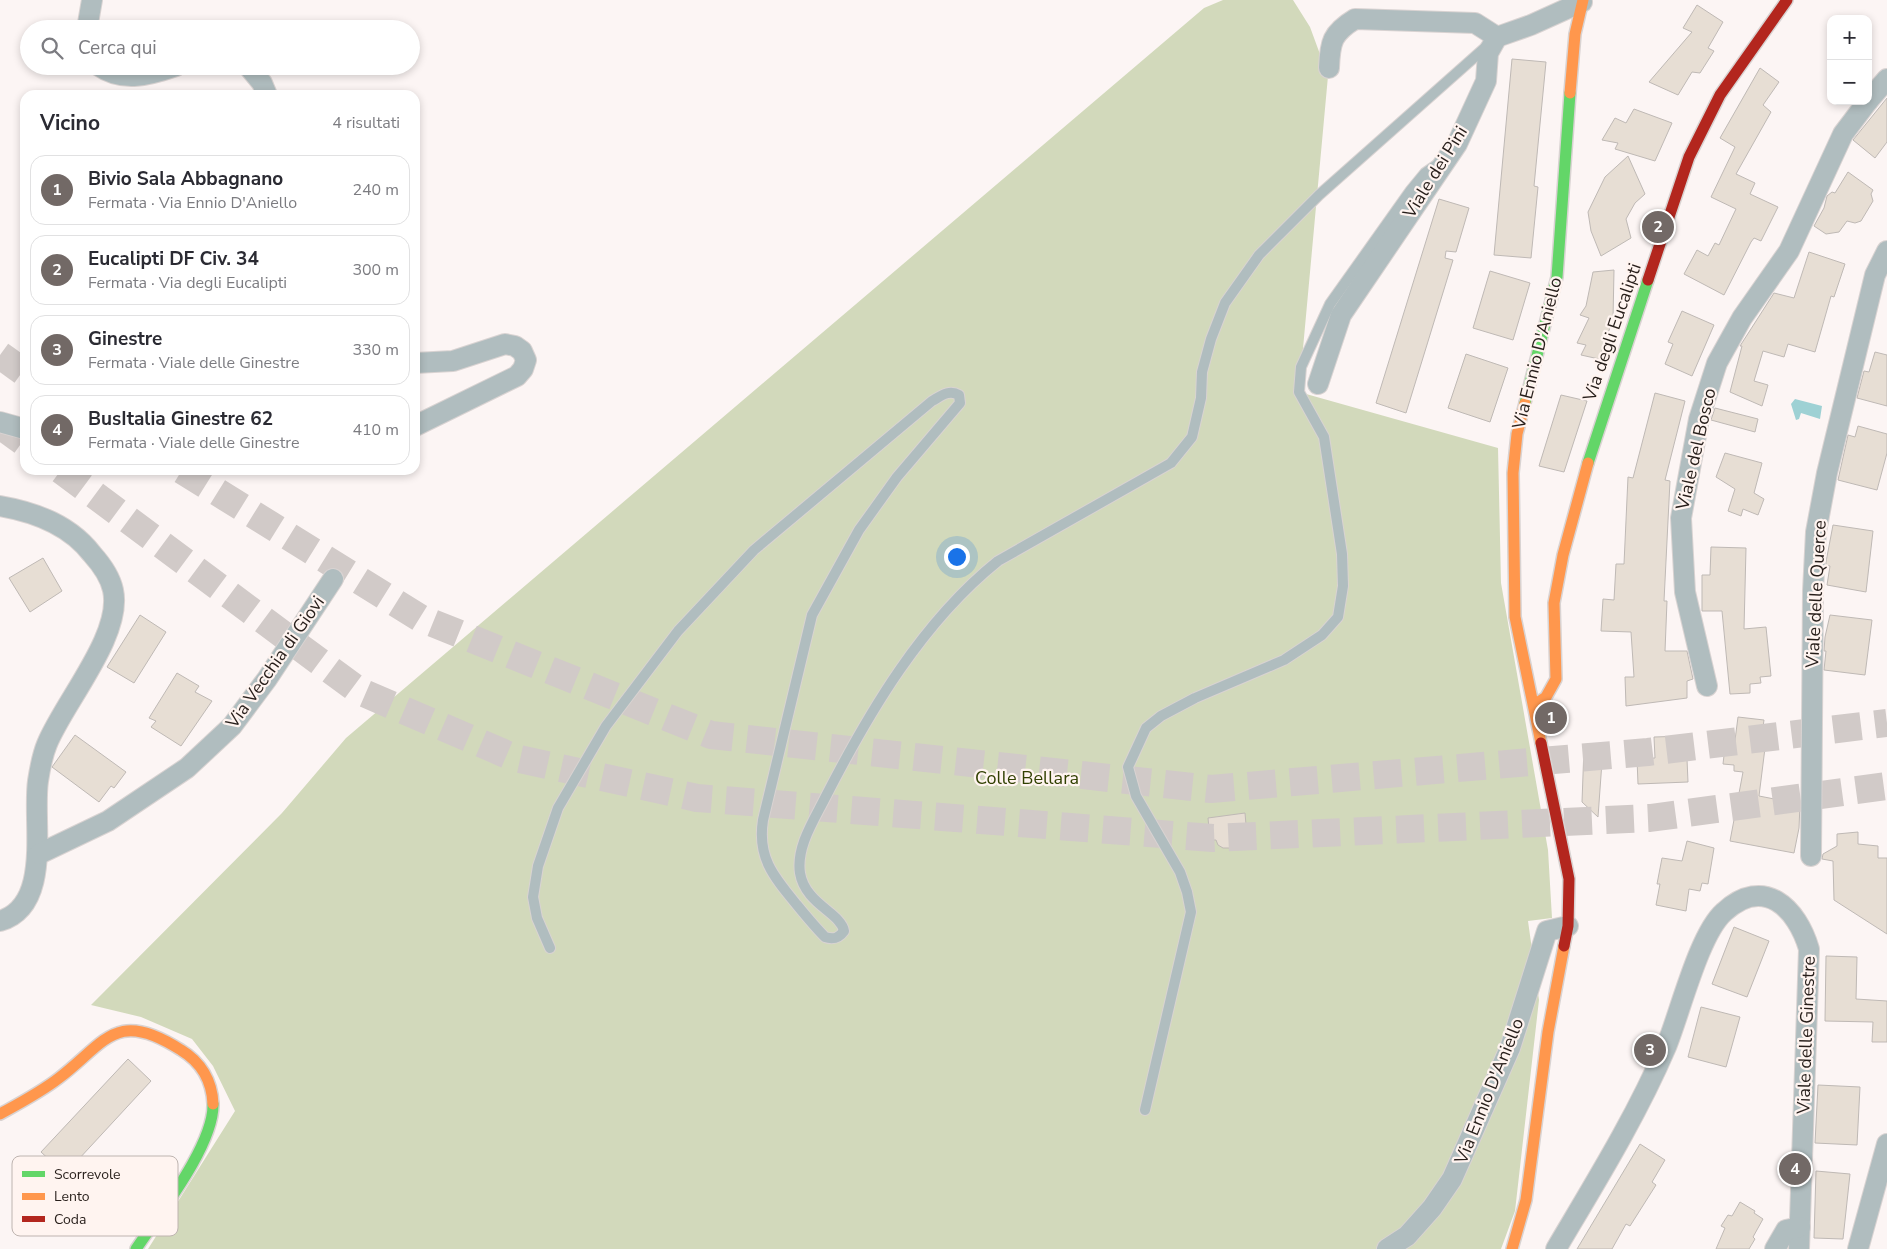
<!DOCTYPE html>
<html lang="it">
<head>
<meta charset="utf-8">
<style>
  :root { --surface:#fff; --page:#f7f7f7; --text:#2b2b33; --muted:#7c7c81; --line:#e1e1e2; --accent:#726966 }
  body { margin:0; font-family:"Nunito Sans",sans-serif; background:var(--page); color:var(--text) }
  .controls { position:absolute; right:15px; top:15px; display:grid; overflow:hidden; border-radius:10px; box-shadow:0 2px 8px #0003 }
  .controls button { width:45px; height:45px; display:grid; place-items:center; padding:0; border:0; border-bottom:1px solid var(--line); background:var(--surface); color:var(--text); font:25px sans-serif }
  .you { position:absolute; left:956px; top:556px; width:18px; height:18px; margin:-12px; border:4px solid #fff; border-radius:50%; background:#1a73e8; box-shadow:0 0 0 8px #1a73e833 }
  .badge { display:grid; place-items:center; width:32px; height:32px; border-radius:50%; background:var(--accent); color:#fff; font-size:16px; font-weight:700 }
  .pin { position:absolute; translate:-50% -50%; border:2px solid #fff; box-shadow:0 1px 5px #0006 }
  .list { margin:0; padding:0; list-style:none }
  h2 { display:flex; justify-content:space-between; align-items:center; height:65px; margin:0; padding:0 20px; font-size:21px }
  h2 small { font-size:16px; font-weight:400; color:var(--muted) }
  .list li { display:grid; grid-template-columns:32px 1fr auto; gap:15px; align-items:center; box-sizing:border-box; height:70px; margin:0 10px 10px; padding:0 10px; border:1px solid var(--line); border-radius:15px }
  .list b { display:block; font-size:19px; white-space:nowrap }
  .list p { margin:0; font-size:16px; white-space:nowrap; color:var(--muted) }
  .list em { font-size:16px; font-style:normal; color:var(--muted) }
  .icon { flex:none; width:28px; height:28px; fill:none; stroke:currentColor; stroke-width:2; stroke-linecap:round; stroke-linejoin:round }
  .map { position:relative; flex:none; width:1887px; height:1249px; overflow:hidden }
  .search { position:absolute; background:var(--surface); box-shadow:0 2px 8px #0003; left:20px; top:20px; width:400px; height:55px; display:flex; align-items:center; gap:12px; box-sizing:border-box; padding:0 18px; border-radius:28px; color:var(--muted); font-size:19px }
  .panel { position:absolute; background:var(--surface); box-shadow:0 2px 8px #0003; left:20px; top:90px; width:400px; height:385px; border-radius:15px }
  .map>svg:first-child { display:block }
  .forest { fill:#d2d9bb }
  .water { fill:#9ed1d4 }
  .building { fill:#e7ded4; stroke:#bfb9b5 }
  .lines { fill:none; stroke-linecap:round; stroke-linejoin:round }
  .highway-tunnel { stroke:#d1cac8; stroke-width:28; stroke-dasharray:28 14; stroke-linecap:butt }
  .lane-casing { stroke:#d9d3d2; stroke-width:12 }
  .street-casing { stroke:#d9d3d2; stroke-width:22 }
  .fast-casing { stroke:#d9d3d2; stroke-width:14 }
  .slow-casing { stroke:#d9d3d2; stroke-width:14 }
  .jam-casing { stroke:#d9d3d2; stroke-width:14 }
  .lane { stroke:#b0bdbf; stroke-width:10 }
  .street { stroke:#b0bdbf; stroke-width:20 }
  .fast { stroke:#63d668; stroke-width:11 }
  .slow { stroke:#ff974d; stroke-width:11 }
  .jam { stroke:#b3261e; stroke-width:11 }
  .labels { text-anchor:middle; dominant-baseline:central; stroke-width:4.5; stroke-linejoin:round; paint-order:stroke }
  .street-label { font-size:18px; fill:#271e1a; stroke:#fff4f0 }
  .park-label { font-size:18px; fill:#314001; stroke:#fff4f0 }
  .key { fill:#fff4f0; stroke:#beb4b0; stroke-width:1 }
  .key-label { font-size:14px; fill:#271e1a }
</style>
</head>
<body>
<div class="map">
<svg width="1887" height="1249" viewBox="0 0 1887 1249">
  <rect width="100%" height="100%" fill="#fcf5f4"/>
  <path class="forest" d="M1223,0H1293L1310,27L1328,76L1299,392L1498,448L1501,583L1548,850L1552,918L1528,921L1539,1000L1515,1211L1501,1249H148L235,1111L213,1066L192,1039L141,1017L91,1005L282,813L346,738L1204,8Z"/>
  <path class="water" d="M1795,399L1822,406L1820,419L1801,413L1799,419L1796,420L1791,404Z"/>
  <g class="building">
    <path d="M1697,5L1723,22L1708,48L1714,51L1700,73L1692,72L1678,95L1649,82L1692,32L1683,28Z"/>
    <path d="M1512,59L1546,62L1534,186L1538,187L1531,258L1494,255Z"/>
    <path d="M1760,68L1779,82L1763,105L1771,112L1736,174L1755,183L1750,194L1778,207L1761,241L1754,238L1751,242L1724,295L1684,274L1697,250L1708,256L1715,243L1719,245L1736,209L1711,197L1735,147L1720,138Z"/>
    <path d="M1887,98V142L1875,158L1853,140Z"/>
    <path d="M1634,109L1672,123L1655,161L1615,149L1618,143L1602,140L1615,118L1626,123Z"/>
    <path d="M1628,156L1645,194L1635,203L1626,219L1631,238L1601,256L1591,231L1588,212L1605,177Z"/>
    <path d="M1848,172L1873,190L1871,194L1873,201L1861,221L1855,223L1847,221L1839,232L1826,234L1814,226L1824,208L1827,196L1832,192L1835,193Z"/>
    <path d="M1439,199L1469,208L1456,252L1446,251L1445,258L1453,260L1406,413L1376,403Z"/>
    <path d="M1809,252L1845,264L1834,297L1831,296L1815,352L1788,344L1784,357L1763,351L1754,381L1768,385L1762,406L1730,392L1742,346H1740L1774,293L1794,298Z"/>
    <path d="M1614,270L1613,319L1599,359L1581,355L1586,345L1577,343L1589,318L1580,315L1586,306L1593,272Z"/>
    <path d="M1490,271L1530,283L1513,340L1473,328Z"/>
    <path d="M1682,311L1714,325L1692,376L1665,364L1673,344L1668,342Z"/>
    <path d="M1875,352L1887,355V406L1857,398L1864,371L1869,372Z"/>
    <path d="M1466,354L1508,368L1490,422L1448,408Z"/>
    <path d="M1655,393L1685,401L1665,480L1670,481L1664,601H1667L1665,651H1687L1693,679L1687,681V698L1626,706L1625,677H1634L1631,632L1601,631L1603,599L1614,600L1616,564H1624L1628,477L1633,478Z"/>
    <path d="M1561,395L1587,401L1564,472L1539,466Z"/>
    <path d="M1715,408L1758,419L1755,432L1711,420Z"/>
    <path d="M1858,426L1887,434V453L1877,490L1838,480L1848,435L1855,437Z"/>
    <path d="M1725,453L1762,463L1754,493L1764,499L1758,515L1743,509L1741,516L1728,511L1735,489L1716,477Z"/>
    <path d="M1833,525L1873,531L1866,592L1827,585L1830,566L1826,565V562Z"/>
    <path d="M1711,547L1746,548L1744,629L1766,627L1771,676L1760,677L1761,683L1750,684V693L1730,694L1722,611H1702V575H1710Z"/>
    <path d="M43,558L62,591L30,612L9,578Z"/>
    <path d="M140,615L166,632L134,683L107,667Z"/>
    <path d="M1830,615L1872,620L1865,675L1824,670L1826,651H1824L1825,637Z"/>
    <path d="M177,673L199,686L195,692L212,701L181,746L151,727L156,721L149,718Z"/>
    <path d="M1738,717L1764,720L1760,747L1765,748L1759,796L1800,804L1799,828L1794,853L1730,841L1743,772L1734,771V765L1723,764L1725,747L1734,748Z"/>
    <path d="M75,735L126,772L114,788L111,786L99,802L52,767Z"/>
    <path d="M1686,736L1688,782L1638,784L1637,759L1655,758L1654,737Z"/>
    <path d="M1584,748H1603L1598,817L1582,802Z"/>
    <path d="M1245,813L1248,848H1223L1218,845L1216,840H1210L1208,818Z"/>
    <path d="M1858,832V844L1878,846V858H1887V934L1834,900L1833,861L1822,859L1823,854L1837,846V834Z"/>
    <path d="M1687,841L1714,848L1708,884L1702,883L1700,891L1689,889L1686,911L1656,905L1660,884H1657L1662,858L1682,861Z"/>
    <path d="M1734,927L1769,941L1747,997L1712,984Z"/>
    <path d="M1826,956L1857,957L1856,999L1887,1001V1042H1872L1873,1022L1825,1021Z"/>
    <path d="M1701,1007L1740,1017L1726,1067L1688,1057Z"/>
    <path d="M128,1059L151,1081L65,1174L41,1152Z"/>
    <path d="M1818,1085L1860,1087L1857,1145L1815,1143Z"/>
    <path d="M1640,1144L1665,1160L1652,1182L1656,1185L1630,1226L1626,1224L1612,1249H1577Z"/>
    <path d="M1816,1171L1850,1174L1843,1239L1814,1238Z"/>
    <path d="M1740,1202L1755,1211L1754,1213L1763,1219L1753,1237L1755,1239L1749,1249H1716L1725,1228L1721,1226L1728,1215L1732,1216Z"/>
  </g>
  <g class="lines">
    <g class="highway-tunnel">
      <path d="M0,355L25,373"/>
      <path d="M0,425L25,443"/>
      <path d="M61,470L359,691L515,758L697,798L1213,838L1650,818L1887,786"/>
      <path d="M182,470L420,618L711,735L1211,789L1648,752L1887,723"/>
    </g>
    <g class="lane-casing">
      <g id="lane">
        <path d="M550,948L537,918L533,897L538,866L558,808L606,726L678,631L754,550L932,401C941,396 949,389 959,395L960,403L897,477L859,530L812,615L763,820C757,858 774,877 797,905C806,916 815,927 825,937C834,940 839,938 844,931C841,913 805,904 800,873C796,847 814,820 825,798C869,712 922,622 998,561L1171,463L1192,437L1201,398L1202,372L1211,339L1225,303L1259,255L1319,195L1487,46"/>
        <path d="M1145,1110L1191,912L1187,892L1180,872L1136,796L1128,767L1146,728L1161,716L1195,698L1284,660L1322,635L1338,617L1343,586L1342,554L1324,437L1299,392L1301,367L1330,304L1411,190L1425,173L1435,166"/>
      </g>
    </g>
    <g class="street-casing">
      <g id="street">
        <path d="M87,29L92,0"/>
        <path d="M99,66C123,83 150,75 176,66"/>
        <path d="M248,66L262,83L267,95"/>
        <path d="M1329,68C1330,42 1332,33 1355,19L1475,23L1497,37"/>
        <path d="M1868,101L1887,79"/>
        <path d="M415,363L453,361L505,344L515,346L522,351L526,360L523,369L517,376L415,426"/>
        <path d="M1318,384L1341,315L1457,144L1486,81L1488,53L1497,37L1531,25L1582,2"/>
        <path d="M0,422L25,429"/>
        <path d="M0,506C35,512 70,525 92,554C101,564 110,576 113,590C123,635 64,702 47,744C42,756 40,768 38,781C32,821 53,905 0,921"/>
        <path d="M1707,686L1685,592L1681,518L1699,419L1717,363L1742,318L1789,251L1843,134L1868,101"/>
        <path d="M39,854L108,821L187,768L232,726L267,679L333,579"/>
        <path d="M1811,856L1813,591L1816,532L1827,473L1875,275L1887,251"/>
        <path d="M1387,1249L1407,1236L1432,1208L1452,1179L1510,1048L1547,931L1568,926"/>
        <path d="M1556,1249C1595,1183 1636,1117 1666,1047C1680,1013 1699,934 1724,912C1764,875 1797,908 1809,949L1799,1249"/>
        <path d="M1775,1249L1786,1230L1800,1227"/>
        <path d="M1858,1249L1887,1144"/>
      </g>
    </g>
    <g class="fast-casing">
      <g id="fast">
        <path d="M1525,403L1557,277L1570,93"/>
        <path d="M1588,463L1648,280"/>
        <path d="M136,1249C160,1213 214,1145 213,1104"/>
      </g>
    </g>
    <g class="slow-casing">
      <g id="slow">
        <path d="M1570,93L1575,34L1583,0"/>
        <path d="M1525,403L1517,434L1513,473L1515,617L1541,743"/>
        <path d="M1534,705L1546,697L1556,679L1554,603L1563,555L1588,463"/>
        <path d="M0,1114C20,1103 41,1092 59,1078C106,1042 116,1008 181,1050C201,1062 212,1081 213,1104"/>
        <path d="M1512,1249L1526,1200L1548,1032L1564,946"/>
      </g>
    </g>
    <g class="jam-casing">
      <g id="jam">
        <path d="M1648,280L1689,157L1720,95L1787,0"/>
        <path d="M1541,743L1569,879L1568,926L1564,946"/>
      </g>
    </g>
    <use href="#lane" class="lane"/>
    <use href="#street" class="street"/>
    <use href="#fast" class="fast"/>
    <use href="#slow" class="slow"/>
    <use href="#jam" class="jam"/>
  </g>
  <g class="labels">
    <g class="street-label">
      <text transform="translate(1435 172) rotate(-58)">Viale dei Pini</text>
      <text transform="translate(1612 332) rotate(-71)">Via degli Eucalipti</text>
      <text transform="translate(1537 353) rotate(-76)">Via Ennio D'Aniello</text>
      <text transform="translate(1696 449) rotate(-77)">Viale del Bosco</text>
      <text transform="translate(1816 594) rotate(-87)">Viale delle Querce</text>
      <text transform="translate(275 662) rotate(-55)">Via Vecchia di Giovi</text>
      <text transform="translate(1806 1035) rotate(-88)">Viale delle Ginestre</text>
      <text transform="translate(1489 1091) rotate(-68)">Via Ennio D'Aniello</text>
    </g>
    <g class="park-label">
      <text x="1027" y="778">Colle Bellara</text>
    </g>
  </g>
  <rect x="12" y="1156" width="166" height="80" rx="8" class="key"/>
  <rect x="22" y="1171" width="23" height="6" fill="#63d668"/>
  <rect x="22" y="1193" width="23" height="7" fill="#ff974d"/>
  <rect x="22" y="1216" width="23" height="6" fill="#b3261e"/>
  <g class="key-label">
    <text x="54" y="1179">Scorrevole</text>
    <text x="54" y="1201">Lento</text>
    <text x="54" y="1224">Coda</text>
  </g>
</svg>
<div class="controls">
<button>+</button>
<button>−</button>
</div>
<div class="you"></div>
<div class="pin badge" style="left:1551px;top:718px">1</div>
<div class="pin badge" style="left:1658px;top:227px">2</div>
<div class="pin badge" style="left:1650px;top:1050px">3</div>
<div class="pin badge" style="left:1795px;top:1169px">4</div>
<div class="search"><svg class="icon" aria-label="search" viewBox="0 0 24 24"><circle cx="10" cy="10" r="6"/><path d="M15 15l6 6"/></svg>Cerca qui</div>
<section class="panel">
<h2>Vicino<small>4 risultati</small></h2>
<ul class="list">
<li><span class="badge">1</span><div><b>Bivio Sala Abbagnano</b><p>Fermata · Via Ennio D'Aniello</p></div><em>240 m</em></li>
<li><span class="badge">2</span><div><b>Eucalipti DF Civ. 34</b><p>Fermata · Via degli Eucalipti</p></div><em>300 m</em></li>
<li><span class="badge">3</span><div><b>Ginestre</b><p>Fermata · Viale delle Ginestre</p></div><em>330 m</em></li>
<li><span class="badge">4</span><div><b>BusItalia Ginestre 62</b><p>Fermata · Viale delle Ginestre</p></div><em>410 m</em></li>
</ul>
</section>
</div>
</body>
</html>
